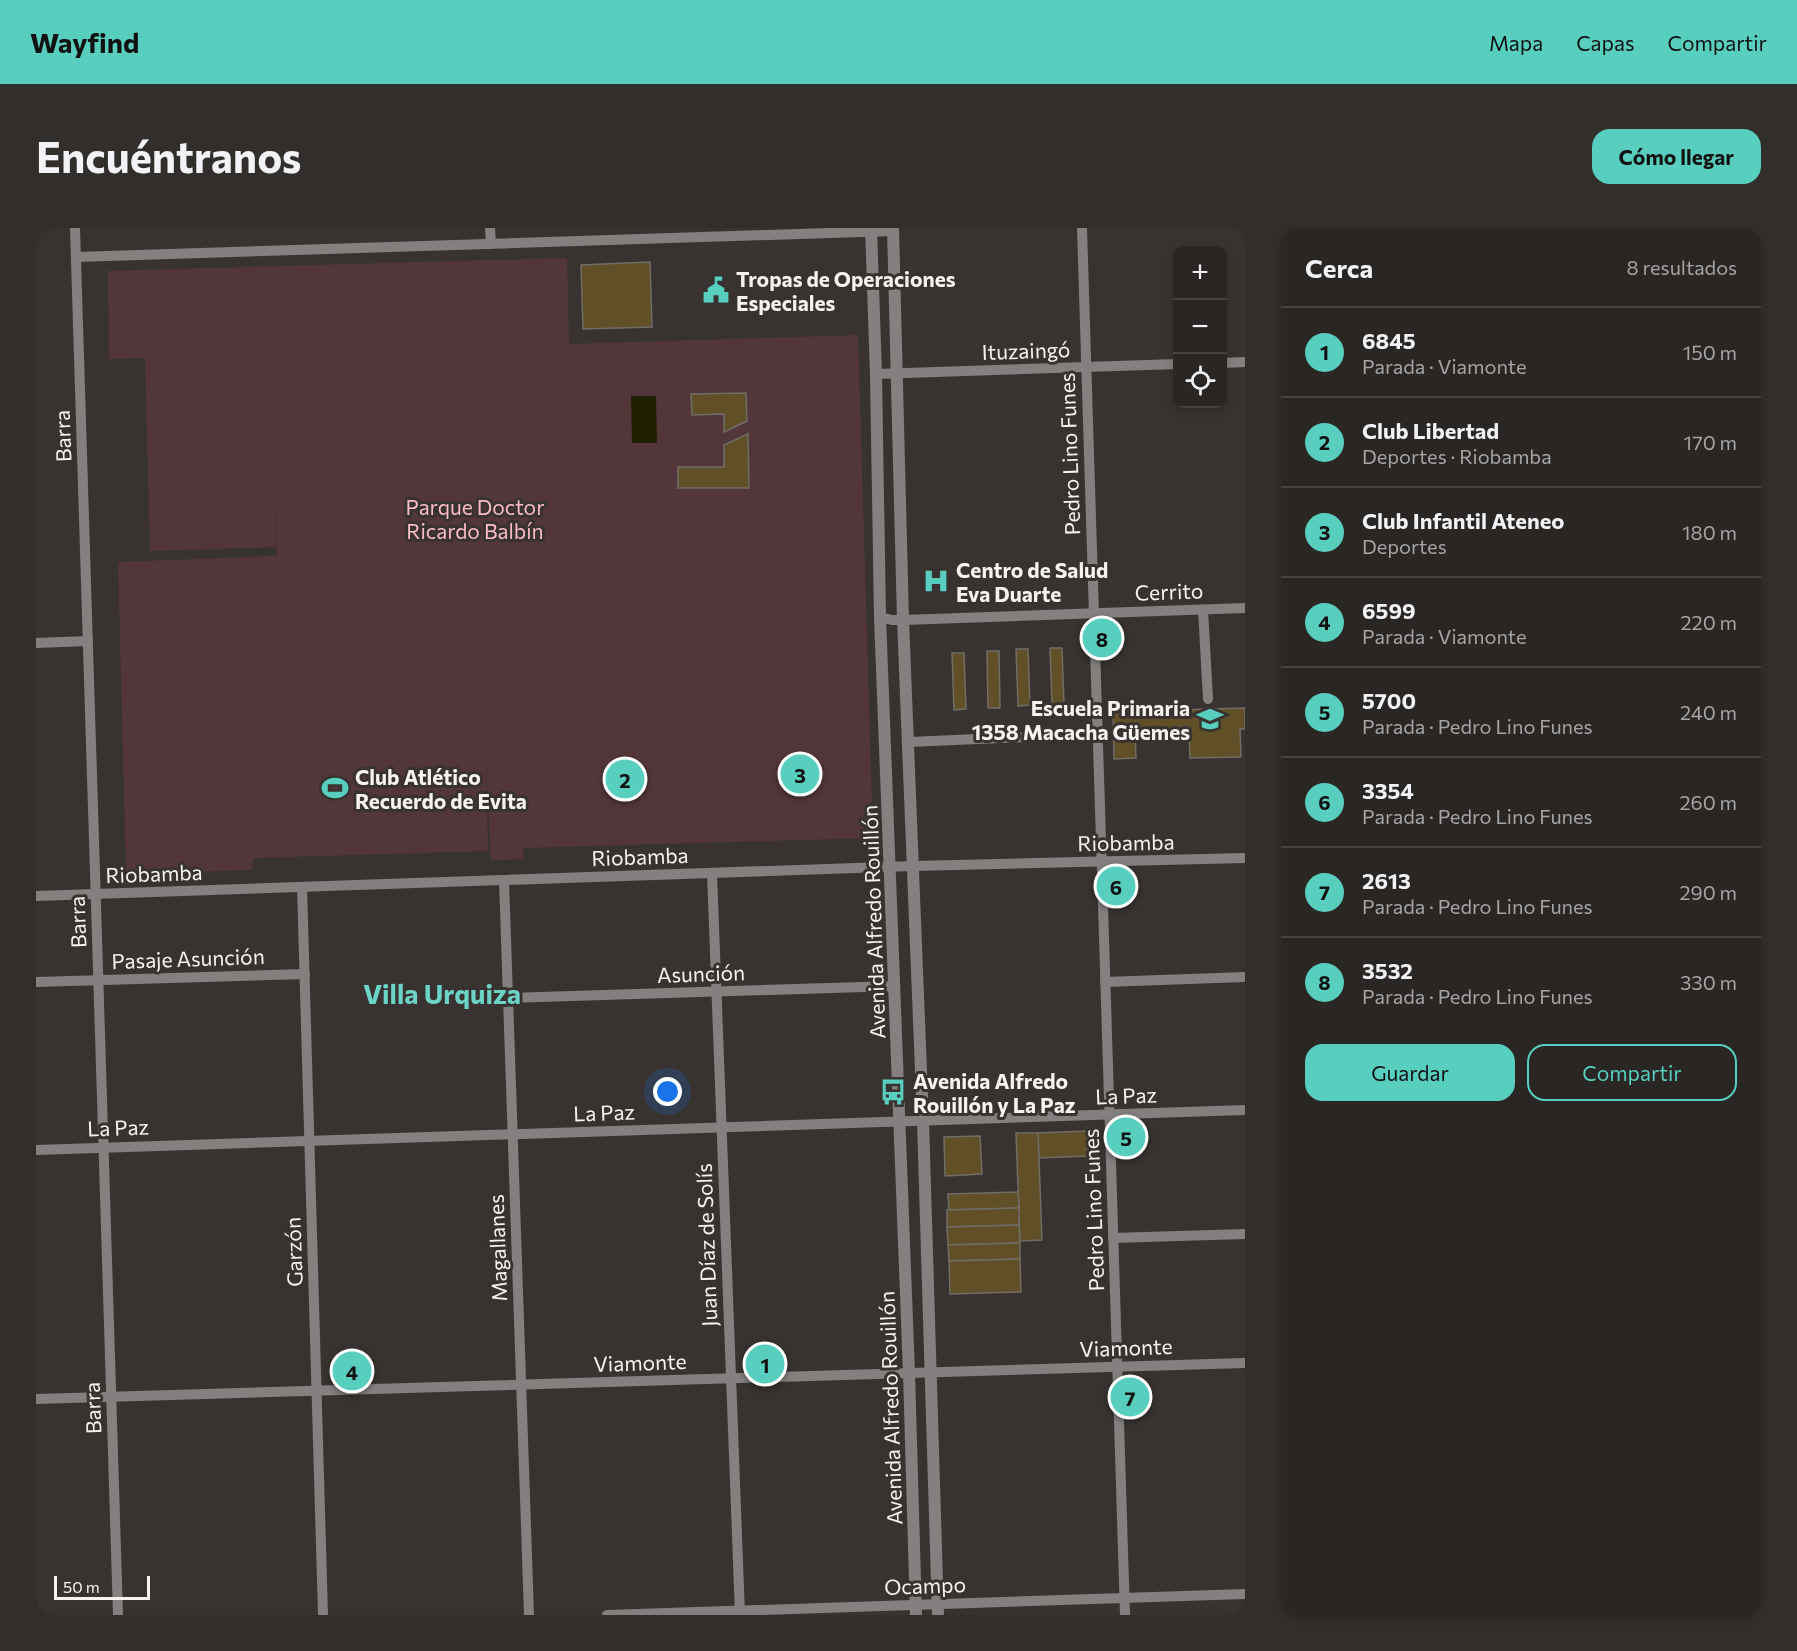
<!DOCTYPE html>
<html lang="es">
<head>
<meta charset="utf-8">
<style>
  :root { --surface:#2a2624; --page:#322e2c; --text:#f1f3f6; --muted:#a5a5a6; --line:#464341; --accent:#58cebf }
  body { margin:0; font-family:Commissioner,sans-serif; background:var(--page); color:var(--text) }
  .controls { position:absolute; right:18px; top:18px; display:grid; overflow:hidden; border-radius:12px; box-shadow:0 3px 9px #0003 }
  .controls button { width:54px; height:54px; display:grid; place-items:center; padding:0; border:0; border-bottom:2px solid var(--line); background:var(--surface); color:var(--text); font:30px sans-serif }
  .scale { position:absolute; left:18px; bottom:15px; width:96px; box-sizing:border-box; padding-left:6px; border:3px solid #f7f3f1; border-top:0; font-size:16px; line-height:21px; white-space:nowrap; color:#f7f3f1; -webkit-text-stroke:4px #383330; paint-order:stroke }
  .you { position:absolute; left:632px; top:864px; width:21px; height:21px; margin:-15px; border:4px solid #fff; border-radius:50%; background:#1a73e8; box-shadow:0 0 0 9px #1a73e833 }
  .badge { display:grid; place-items:center; width:39px; height:39px; border-radius:50%; background:var(--accent); color:#111; font-size:20px; font-weight:700 }
  .pin { position:absolute; translate:-50% -50%; border:3px solid #fff; box-shadow:0 2px 6px #0006 }
  .list { margin:0; padding:0; list-style:none }
  h2 { display:flex; justify-content:space-between; align-items:center; height:78px; margin:0; padding:0 24px; font-size:26px }
  h2 small { font-size:20px; font-weight:400; color:var(--muted) }
  .list li { display:grid; grid-template-columns:39px 1fr auto; gap:18px; align-items:center; box-sizing:border-box; height:90px; padding:0 24px; border-top:2px solid var(--line) }
  .list b { display:block; font-size:22px; white-space:nowrap }
  .list p { margin:0; font-size:20px; white-space:nowrap; color:var(--muted) }
  .list em { font-size:20px; font-style:normal; color:var(--muted) }
  .actions { display:flex; gap:12px; padding:18px 24px }
  .actions a { flex:1; padding:14px 0; border:2px solid var(--accent); border-radius:18px; text-align:center; font-size:21px; color:var(--accent) }
  .actions .main { background:var(--accent); color:#111 }
  .icon { flex:none; width:33px; height:33px; fill:none; stroke:currentColor; stroke-width:2; stroke-linecap:round; stroke-linejoin:round }
  .map { position:relative; flex:none; width:1209px; height:1387px; overflow:hidden; border-radius:18px }
  header { display:flex; align-items:center; gap:36px; box-sizing:border-box; height:84px; padding:0 30px; background:var(--accent); color:#111 }
  header strong { font-size:28px }
  nav { display:flex; gap:33px; margin-inline-start:auto; font-size:21px }
  .intro { display:flex; align-items:center; justify-content:space-between; box-sizing:border-box; height:144px; padding:0 36px }
  h1 { margin:0; font-size:42px }
  .button { padding:15px 27px; border-radius:18px; background:var(--accent); color:#111; font-size:21px; font-weight:700 }
  main { display:flex; gap:36px; padding:0 36px }
  aside { flex:1; background:var(--surface); border-radius:18px; box-shadow:0 3px 9px #0003 }
  .map>svg:first-child { display:block }
  .green { fill:#53363a }
  .water { fill:#1f1f01 }
  .building { fill:#614f28; stroke:#706d67; stroke-width:1.5 }
  .lines { fill:none; stroke-linecap:round; stroke-linejoin:round }
  .minor { stroke:#84807f; stroke-width:10 }
  .tertiary { stroke:#84807f; stroke-width:12 }
  .labels { text-anchor:middle; dominant-baseline:central; stroke-width:6; stroke-linejoin:round; paint-order:stroke }
  .poi-label { font-size:21px; font-weight:bold; fill:#f7f3f1; stroke:#383330; text-anchor:start }
  .street-label { font-size:21px; fill:#f7f3f1; stroke:#383330 }
  .park-label { font-size:21px; fill:#fbbcc4; stroke:#383330 }
  .district-label { font-size:27px; font-weight:bold; fill:#6bd4c6; stroke:#383330 }
</style>
</head>
<body>
<header>
<strong>Wayfind</strong>
<nav><a>Mapa</a><a>Capas</a><a>Compartir</a></nav>
</header>
<div class="intro"><h1>Encuéntranos</h1><a class="button">Cómo llegar</a></div>
<main>
<div class="map">
<svg width="1209" height="1387" viewBox="0 0 1209 1387">
  <rect width="100%" height="100%" fill="#383330"/>
  <path class="green" d="M531,30L533,116L822,107L837,610L487,620V631L455,632L450,537L452,623L217,630L216,642L90,646L82,334L241,328L238,245L240,319L114,323L109,130L73,131L72,43Z"/>
  <path class="water" d="M595,168H620L621,215H596Z"/>
  <g class="building">
    <path d="M614,34L616,99L547,101L545,37Z"/>
    <path d="M710,165L711,193L688,204V186L656,187L655,166Z"/>
    <path d="M712,206L713,260H642V239H688V217Z"/>
    <path d="M1014,420H1026L1028,477H1016Z"/>
    <path d="M980,421H992L994,477L982,478Z"/>
    <path d="M951,423H963L964,480H952Z"/>
    <path d="M916,425H928L930,481L918,482Z"/>
    <path d="M1209,480V501H1204L1205,529L1154,530L1153,502L1099,504L1100,530L1078,531L1077,484Z"/>
    <path d="M1051,903L1052,928L1003,930L1002,905Z"/>
    <path d="M980,905H1002L1006,1012L984,1013Z"/>
    <path d="M944,908L946,946L909,948L908,909Z"/>
    <path d="M982,964L983,980L913,982L912,966Z"/>
    <path d="M983,980V997L911,999V982Z"/>
    <path d="M983,997L984,1015L912,1017L911,999Z"/>
    <path d="M984,1015V1031L913,1033L912,1017Z"/>
    <path d="M984,1031L985,1064L914,1066L913,1033Z"/>
  </g>
  <g class="lines">
    <g class="minor">
      <path d="M39,0L82,1387"/>
      <path d="M454,0L455,16"/>
      <path d="M1046,0L1089,1387"/>
      <path d="M40,29L857,3"/>
      <path d="M1186,135L1209,134"/>
      <path d="M840,146L1142,136"/>
      <path d="M1167,382L1172,471"/>
      <path d="M844,389L856,392H867L1209,380"/>
      <path d="M0,415L52,413"/>
      <path d="M873,514L1061,506"/>
      <path d="M676,645L704,1387"/>
      <path d="M468,652L493,1387"/>
      <path d="M266,659L287,1387"/>
      <path d="M0,668L878,638L1209,630"/>
      <path d="M0,754L269,746"/>
      <path d="M1069,754L1209,749"/>
      <path d="M472,770L859,758"/>
      <path d="M0,922L1209,882"/>
      <path d="M1077,1010L1209,1006"/>
      <path d="M0,1171L1209,1135"/>
      <path d="M571,1387L1209,1366"/>
    </g>
    <g class="tertiary">
      <path d="M835,0L840,146L844,389L873,1145L880,1387"/>
      <path d="M857,0L867,392L887,893L902,1387"/>
    </g>
  </g>
  <defs>
    <g id="civic-bare" transform="scale(2.07)"><path d="M-.6-6.5H3V-4.5H.6V-3L4-1V1h2V6H-6V1h2V-1L-.6-3ZM-1.2 2.5V6h2.4V2.5Z" fill="#58cebf" stroke="#383330" stroke-width="2.5" paint-order="stroke"/></g>
    <g id="hospital-bare" transform="scale(2.07)"><path d="M-5-5h3v3.5h4V-5h3V5h-3V1.5h-4V5h-3Z" fill="#58cebf" stroke="#383330" stroke-width="2.5" paint-order="stroke"/></g>
    <g id="school-bare" transform="scale(2.07)"><path d="M0-5L7-2L0 1L-7-2ZM-4 1L0 2.5L4 1V4Q0 6-4 4Z" fill="#58cebf" stroke="#383330" stroke-width="2.5" paint-order="stroke"/></g>
    <g id="stadium-bare" transform="scale(2.07)"><path d="M0-5a6.5 5 0 1 0 0 10a6.5 5 0 1 0 0-10ZM-3.5-1.8h7v3.6h-7Z" fill="#58cebf" stroke="#383330" stroke-width="2.5" paint-order="stroke"/></g>
    <g id="bus-bare" transform="scale(2.07)"><path d="M-5-6H5V4H4V6H2V4H-2V6H-4V4H-5ZM-3.5-4V0h7V-4ZM-3.5 1.2v1.5H-2V1.2ZM2 1.2v1.5H3.5V1.2Z" fill="#58cebf" stroke="#383330" stroke-width="2.5" paint-order="stroke"/></g>
  </defs>
  <g fill-rule="evenodd">
    <use href="#civic-bare" x="680" y="62"/>
    <use href="#hospital-bare" x="900" y="353"/>
    <use href="#school-bare" x="1174" y="491"/>
    <use href="#stadium-bare" x="299" y="560"/>
    <use href="#bus-bare" x="857" y="864"/>
  </g>
  <g class="labels">
    <g class="poi-label">
      <text x="700" y="50">Tropas de Operaciones<tspan x="700" dy="24">Especiales</tspan></text>
      <text x="920" y="341">Centro de Salud<tspan x="920" dy="24">Eva Duarte</tspan></text>
      <text x="1154" y="479" text-anchor="end">Escuela Primaria<tspan x="1154" dy="24">1358 Macacha Güemes</tspan></text>
      <text x="319" y="548">Club Atlético<tspan x="319" dy="24">Recuerdo de Evita</tspan></text>
      <text x="877" y="852">Avenida Alfredo<tspan x="877" dy="24">Rouillón y La Paz</tspan></text>
    </g>
    <g class="street-label">
      <text transform="translate(990 122) rotate(-2)">Ituzaingó</text>
      <text transform="translate(26 208) rotate(-92)">Barra</text>
      <text transform="translate(1033 226) rotate(-92)">Pedro Lino Funes</text>
      <text transform="translate(1133 363) rotate(-2)">Cerrito</text>
      <text transform="translate(1090 614) rotate(-1)">Riobamba</text>
      <text transform="translate(604 628) rotate(-2)">Riobamba</text>
      <text transform="translate(118 645) rotate(-2)">Riobamba</text>
      <text transform="translate(41 694) rotate(-92)">Barra</text>
      <text transform="translate(837 694) rotate(-92)">Avenida Alfredo Rouillón</text>
      <text transform="translate(152 730) rotate(-2)">Pasaje Asunción</text>
      <text transform="translate(665 745) rotate(-2)">Asunción</text>
      <text transform="translate(1090 867) rotate(-2)">La Paz</text>
      <text transform="translate(568 884) rotate(-2)">La Paz</text>
      <text transform="translate(82 899) rotate(-2)">La Paz</text>
      <text transform="translate(1057 982) rotate(-92)">Pedro Lino Funes</text>
      <text transform="translate(670 1017) rotate(-92)">Juan Díaz de Solís</text>
      <text transform="translate(461 1020) rotate(-92)">Magallanes</text>
      <text transform="translate(257 1024) rotate(-92)">Garzón</text>
      <text transform="translate(1090 1119) rotate(-2)">Viamonte</text>
      <text transform="translate(604 1134) rotate(-2)">Viamonte</text>
      <text transform="translate(56 1180) rotate(-92)">Barra</text>
      <text transform="translate(854 1180) rotate(-92)">Avenida Alfredo Rouillón</text>
      <text transform="translate(889 1357) rotate(-2)">Ocampo</text>
    </g>
    <g class="park-label">
      <text x="439" y="278">Parque Doctor<tspan x="439" dy="24">Ricardo Balbín</tspan></text>
    </g>
    <g class="district-label">
      <text x="406" y="765">Villa Urquiza</text>
    </g>
  </g>
</svg>
<div class="controls">
<button>+</button>
<button>−</button>
<button><svg class="icon" aria-label="locate" viewBox="0 0 24 24"><circle cx="12" cy="12" r="6"/><path d="M12 2v4M12 18v4M2 12h4M18 12h4"/></svg></button>
</div>
<div class="scale">50 m</div>
<div class="you"></div>
<div class="pin badge" style="left:729px;top:1136px">1</div>
<div class="pin badge" style="left:589px;top:551px">2</div>
<div class="pin badge" style="left:764px;top:546px">3</div>
<div class="pin badge" style="left:316px;top:1143px">4</div>
<div class="pin badge" style="left:1090px;top:909px">5</div>
<div class="pin badge" style="left:1080px;top:658px">6</div>
<div class="pin badge" style="left:1094px;top:1169px">7</div>
<div class="pin badge" style="left:1066px;top:410px">8</div>
</div>
<aside>
<h2>Cerca<small>8 resultados</small></h2>
<ul class="list">
<li><span class="badge">1</span><div><b>6845</b><p>Parada · Viamonte</p></div><em>150 m</em></li>
<li><span class="badge">2</span><div><b>Club Libertad</b><p>Deportes · Riobamba</p></div><em>170 m</em></li>
<li><span class="badge">3</span><div><b>Club Infantil Ateneo</b><p>Deportes</p></div><em>180 m</em></li>
<li><span class="badge">4</span><div><b>6599</b><p>Parada · Viamonte</p></div><em>220 m</em></li>
<li><span class="badge">5</span><div><b>5700</b><p>Parada · Pedro Lino Funes</p></div><em>240 m</em></li>
<li><span class="badge">6</span><div><b>3354</b><p>Parada · Pedro Lino Funes</p></div><em>260 m</em></li>
<li><span class="badge">7</span><div><b>2613</b><p>Parada · Pedro Lino Funes</p></div><em>290 m</em></li>
<li><span class="badge">8</span><div><b>3532</b><p>Parada · Pedro Lino Funes</p></div><em>330 m</em></li>
</ul>
<div class="actions"><a class="main">Guardar</a><a>Compartir</a></div>
</aside>
</main>
</body>
</html>
